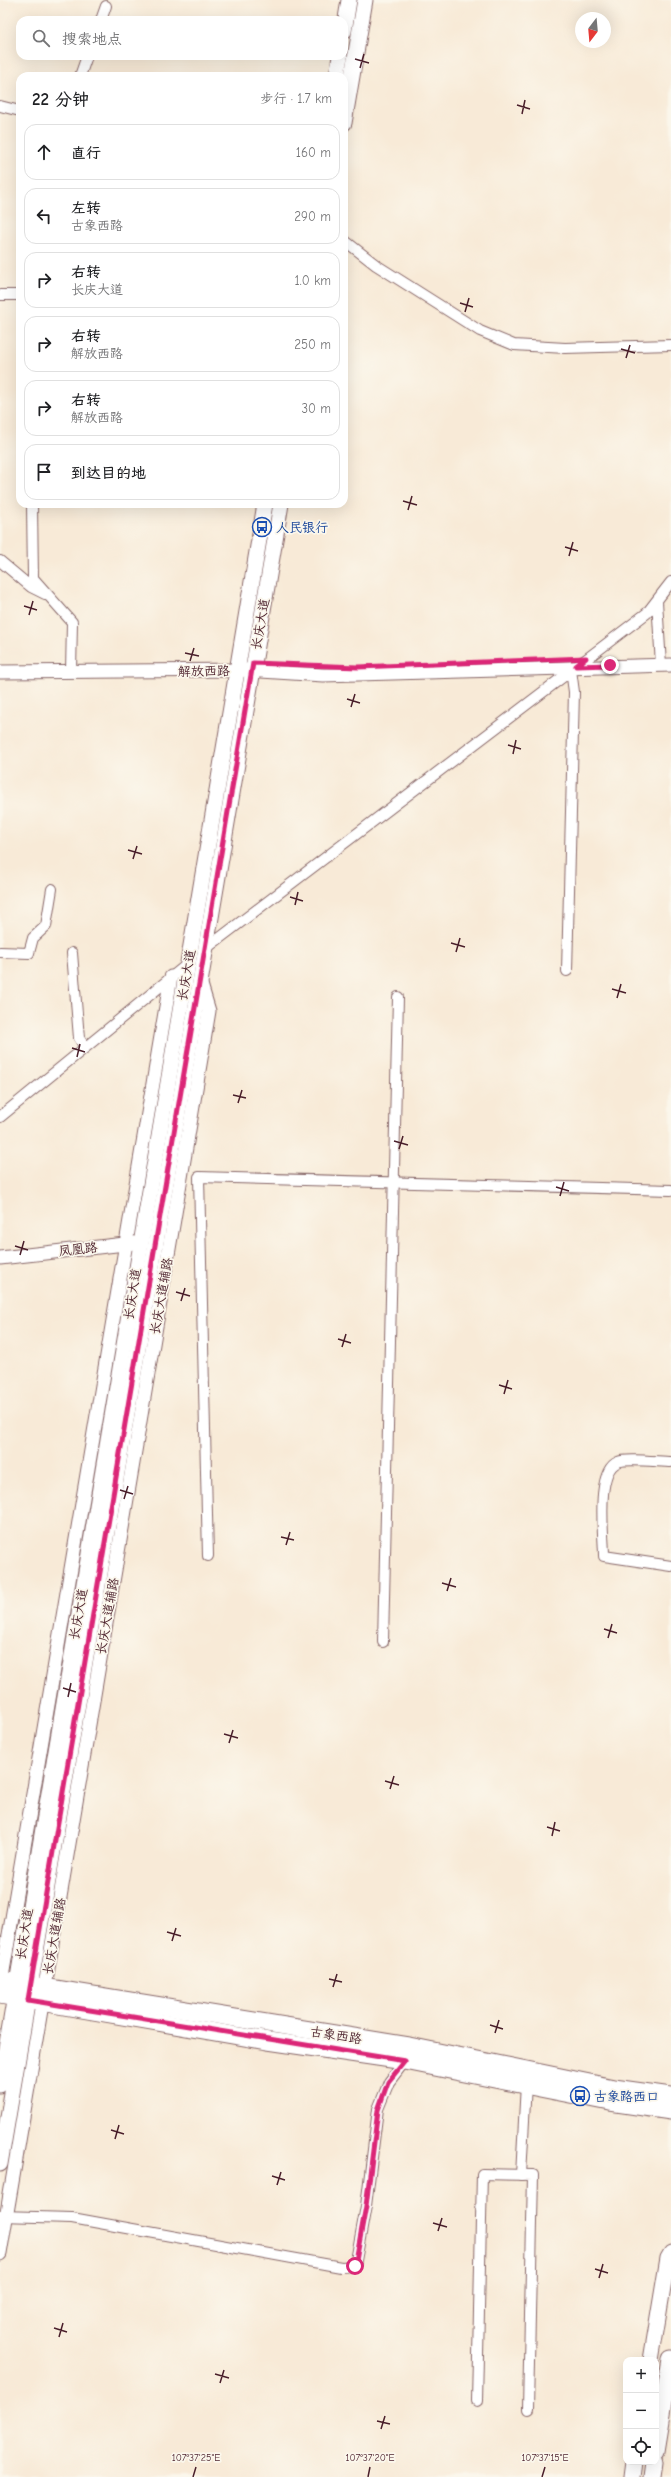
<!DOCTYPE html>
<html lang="zh">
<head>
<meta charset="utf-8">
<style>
  :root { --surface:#fff; --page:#f6f6f6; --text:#202124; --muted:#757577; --line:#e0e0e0 }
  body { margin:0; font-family:"Comic Neue","LXGW WenKai TC",sans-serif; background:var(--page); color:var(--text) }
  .controls { position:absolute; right:12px; bottom:12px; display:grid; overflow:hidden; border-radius:8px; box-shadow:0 4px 16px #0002 }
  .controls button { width:36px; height:36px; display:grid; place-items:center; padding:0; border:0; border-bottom:1px solid var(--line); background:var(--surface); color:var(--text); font:20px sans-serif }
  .compass { position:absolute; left:575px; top:12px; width:36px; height:36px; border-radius:50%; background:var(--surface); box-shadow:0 4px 16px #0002; rotate:196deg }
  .stop { position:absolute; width:12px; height:12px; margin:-9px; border:3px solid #db2777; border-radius:50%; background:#fff }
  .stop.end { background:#db2777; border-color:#fff; box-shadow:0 1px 4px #0008 }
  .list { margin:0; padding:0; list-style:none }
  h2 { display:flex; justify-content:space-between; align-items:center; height:52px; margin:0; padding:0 16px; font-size:17px }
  h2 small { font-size:13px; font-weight:400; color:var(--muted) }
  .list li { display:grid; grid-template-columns:26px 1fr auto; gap:12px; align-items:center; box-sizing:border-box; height:56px; margin:0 8px 8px; padding:0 8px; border:1px solid var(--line); border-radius:12px }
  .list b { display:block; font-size:15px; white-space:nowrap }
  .list p { margin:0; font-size:13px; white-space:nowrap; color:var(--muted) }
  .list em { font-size:13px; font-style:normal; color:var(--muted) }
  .icon { flex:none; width:22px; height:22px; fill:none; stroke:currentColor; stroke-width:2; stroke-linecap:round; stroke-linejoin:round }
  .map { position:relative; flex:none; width:671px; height:2477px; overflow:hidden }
  .search { position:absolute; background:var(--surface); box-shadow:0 4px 16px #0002; left:16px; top:16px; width:332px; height:44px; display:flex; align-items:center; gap:10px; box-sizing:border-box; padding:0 14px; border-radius:12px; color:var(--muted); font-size:15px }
  .panel { position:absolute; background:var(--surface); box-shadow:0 4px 16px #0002; left:16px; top:72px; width:332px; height:436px; border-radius:12px }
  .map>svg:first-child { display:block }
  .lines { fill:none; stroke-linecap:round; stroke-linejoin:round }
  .minor-casing { stroke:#876667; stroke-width:12 }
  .tertiary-casing { stroke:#876667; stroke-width:15 }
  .secondary-casing { stroke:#876667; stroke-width:17 }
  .primary-casing { stroke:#876667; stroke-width:19 }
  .trunk-casing { stroke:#876667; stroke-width:19 }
  .minor { stroke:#fff; stroke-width:10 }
  .tertiary { stroke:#fff; stroke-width:13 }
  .secondary { stroke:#fff; stroke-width:15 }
  .primary { stroke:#fff; stroke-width:17 }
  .trunk { stroke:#fff; stroke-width:17 }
  .route { stroke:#db2777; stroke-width:5 }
  .ticks { fill:none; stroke:#4a1f2b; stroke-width:1.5 }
  .labels { text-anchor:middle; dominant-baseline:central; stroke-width:3.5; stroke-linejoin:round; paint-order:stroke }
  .transit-label { font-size:13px; fill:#164399; stroke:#fbf7ec; text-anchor:start }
  .street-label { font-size:13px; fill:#4a1f2b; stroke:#fbf7ec }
  .ticks-label { font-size:10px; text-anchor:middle; fill:#4a1f2b; stroke:#fbf7ec; stroke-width:3.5; stroke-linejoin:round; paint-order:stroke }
</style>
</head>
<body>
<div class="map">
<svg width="671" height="2477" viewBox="0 0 671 2477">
  <rect width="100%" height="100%" fill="#fbf7ec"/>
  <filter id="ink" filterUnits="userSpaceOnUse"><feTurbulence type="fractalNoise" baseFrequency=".025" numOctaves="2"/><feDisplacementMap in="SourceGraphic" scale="8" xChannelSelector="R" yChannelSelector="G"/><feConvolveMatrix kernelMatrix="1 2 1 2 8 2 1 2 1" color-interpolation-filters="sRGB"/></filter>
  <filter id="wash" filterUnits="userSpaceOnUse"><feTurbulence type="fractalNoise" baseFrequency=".012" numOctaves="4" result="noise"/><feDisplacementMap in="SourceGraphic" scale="16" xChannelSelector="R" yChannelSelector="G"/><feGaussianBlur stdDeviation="0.9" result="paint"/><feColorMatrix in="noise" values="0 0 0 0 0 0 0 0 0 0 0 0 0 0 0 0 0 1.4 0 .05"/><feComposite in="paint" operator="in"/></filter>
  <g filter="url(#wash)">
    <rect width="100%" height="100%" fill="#f8ead7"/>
  </g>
  <g filter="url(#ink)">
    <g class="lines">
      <g class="minor-casing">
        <g id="minor">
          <path d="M101,20L106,6"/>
          <path d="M80,76L87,56"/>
          <path d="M0,106L20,111"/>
          <path d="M344,240L376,265L480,331L514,345L565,348L671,345"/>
          <path d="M0,295H20"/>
          <path d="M32,504L33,578L72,622L71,672"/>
          <path d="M0,561L31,587L45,594"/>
          <path d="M657,601L661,665"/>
          <path d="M204,950L647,613L671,582"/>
          <path d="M0,952L29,953L33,938L46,926L52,889"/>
          <path d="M72,953L79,1038L85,1047"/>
          <path d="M567,971L574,692L571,670"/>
          <path d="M0,1117L189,963"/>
          <path d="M671,1462C660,1462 626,1458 618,1462C595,1471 604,1535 604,1556L671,1566"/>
          <path d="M208,1556L199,1177L671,1190"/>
          <path d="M383,1642L398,997"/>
          <path d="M521,2175L526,2084"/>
          <path d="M0,2216L72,2218L341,2267L355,2266L366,2206L378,2109L389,2082L405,2061"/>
          <path d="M477,2401L482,2174L533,2175L528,2409"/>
        </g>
      </g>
      <g class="tertiary-casing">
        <g id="tertiary">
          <path d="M0,672L247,670L323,675L671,665"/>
          <path d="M0,1258L134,1243"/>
          <path d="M0,1989L171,977"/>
          <path d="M0,2254L209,1011L200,981"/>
        </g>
      </g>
      <g class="secondary-casing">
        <g id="secondary">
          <path d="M344,31L349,0"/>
          <path d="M337,76L340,56"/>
          <path d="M344,123L365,0"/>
          <path d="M0,2085L265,504"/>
          <path d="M0,2164L281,504"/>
          <path d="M651,2360L668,2258L671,2253"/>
          <path d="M632,2477L634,2462"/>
        </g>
      </g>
      <g class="primary-casing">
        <g id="primary">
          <path d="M0,1980L409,2046L614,2088L671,2096"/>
          <path d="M0,1995L268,2041L405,2061L610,2102L671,2111"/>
        </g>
      </g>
      <g class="trunk-casing">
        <g id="trunk">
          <path d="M656,2451L671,2359"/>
          <path d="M652,2477L654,2462"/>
        </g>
      </g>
      <use href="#minor" class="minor"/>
      <use href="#tertiary" class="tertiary"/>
      <use href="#secondary" class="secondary"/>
      <use href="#primary" class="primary"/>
      <use href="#trunk" class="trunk"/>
    </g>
  </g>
  <g class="lines" filter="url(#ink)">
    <path class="route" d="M355,2266L366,2206L378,2110L388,2082L405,2061L28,2000L253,663L358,667L586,658L576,666L610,665"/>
  </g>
  <path class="ticks" d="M355,59L369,63M360,68L364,54M517,105L530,109M522,114L525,100M460,303L473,307M465,312L469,298M621,349L635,353M626,358L630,345M403,501L417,505M408,510L412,496M565,547L578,551M569,556L573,542M24,606L37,610M29,615L33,601M185,653L199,656M190,661L194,648M347,699L360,703M351,707L355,694M508,745L521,749M513,754L516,740M128,850L142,854M133,859L137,846M290,897L303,901M295,905L298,892M451,943L465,947M456,952L460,938M612,989L626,993M617,998L621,984M72,1048L85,1052M77,1057L80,1044M233,1095L246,1098M238,1103L242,1090M394,1141L408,1145M399,1149L403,1136M556,1187L569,1191M560,1196L564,1182M15,1246L28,1250M20,1255L24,1241M176,1292L190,1296M181,1301L185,1288M338,1339L351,1343M342,1347L346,1334M499,1385L512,1389M504,1394L508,1380M120,1490L133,1494M124,1499L128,1486M281,1537L294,1540M286,1545L290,1532M442,1583L456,1587M447,1591L451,1578M604,1629L617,1633M608,1638L612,1624M63,1688L76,1692M68,1697L71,1683M224,1734L238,1738M229,1743L233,1730M385,1781L399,1785M390,1789L394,1776M547,1827L560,1831M552,1836L555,1822M167,1932L181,1936M172,1941L176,1928M329,1979L342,1982M333,1987L337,1974M490,2025L503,2029M495,2033L499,2020M111,2130L124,2134M115,2139L119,2125M272,2176L285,2180M277,2185L281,2172M433,2223L447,2227M438,2231L442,2218M595,2269L608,2273M599,2278L603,2264M54,2328L67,2332M59,2337L63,2323M215,2374L229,2378M220,2383L224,2370M377,2421L390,2424M381,2429L385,2416M193,2477L196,2467M368,2477L370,2467M542,2477L545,2467"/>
  <defs>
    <g id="bus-ring" transform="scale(1)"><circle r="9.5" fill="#fbf7ec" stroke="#1a4fb4" stroke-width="1.5"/><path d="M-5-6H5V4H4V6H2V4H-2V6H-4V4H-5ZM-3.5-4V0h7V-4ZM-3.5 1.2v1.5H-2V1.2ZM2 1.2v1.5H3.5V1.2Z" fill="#1a4fb4"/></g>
  </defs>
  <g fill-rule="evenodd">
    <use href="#bus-ring" x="262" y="527"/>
    <use href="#bus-ring" x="580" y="2096"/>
  </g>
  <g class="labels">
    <g class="transit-label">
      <text x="276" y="527">人民银行</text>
      <text x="594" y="2096">古象路西口</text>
    </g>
    <g class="street-label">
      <text transform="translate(260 624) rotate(-80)">长庆大道</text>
      <text transform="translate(204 671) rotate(-1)">解放西路</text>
      <text transform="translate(186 975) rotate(-80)">长庆大道</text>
      <text transform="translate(78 1249) rotate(-6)">凤凰路</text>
      <text transform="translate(132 1294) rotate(-81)">长庆大道</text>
      <text transform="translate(161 1296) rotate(-80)">长庆大道辅路</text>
      <text transform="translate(78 1614) rotate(-80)">长庆大道</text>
      <text transform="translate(107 1616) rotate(-80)">长庆大道辅路</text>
      <text transform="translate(24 1934) rotate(-81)">长庆大道</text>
      <text transform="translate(54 1936) rotate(-80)">长庆大道辅路</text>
      <text transform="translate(336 2035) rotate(9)">古象西路</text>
    </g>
  </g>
  <g class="ticks-label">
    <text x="196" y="2461">107°37'25"E</text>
    <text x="370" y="2461">107°37'20"E</text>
    <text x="545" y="2461">107°37'15"E</text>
  </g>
</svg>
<div class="controls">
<button>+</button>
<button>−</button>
<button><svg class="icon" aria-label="locate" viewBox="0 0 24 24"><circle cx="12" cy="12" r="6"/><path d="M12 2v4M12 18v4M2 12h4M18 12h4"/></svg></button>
</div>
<svg class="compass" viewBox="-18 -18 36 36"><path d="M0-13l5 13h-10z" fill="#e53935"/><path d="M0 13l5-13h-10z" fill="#757577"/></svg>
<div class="stop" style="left:355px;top:2266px"></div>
<div class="stop end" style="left:610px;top:665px"></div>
<div class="search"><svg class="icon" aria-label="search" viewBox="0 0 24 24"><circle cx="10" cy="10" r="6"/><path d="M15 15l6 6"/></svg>搜索地点</div>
<section class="panel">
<h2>22 分钟<small>步行 · 1.7 km</small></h2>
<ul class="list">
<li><svg class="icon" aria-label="ahead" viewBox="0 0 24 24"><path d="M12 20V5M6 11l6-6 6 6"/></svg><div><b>直行</b></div><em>160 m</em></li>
<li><svg class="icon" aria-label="left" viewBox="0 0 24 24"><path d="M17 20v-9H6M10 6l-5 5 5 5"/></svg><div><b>左转</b><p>古象西路</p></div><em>290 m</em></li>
<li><svg class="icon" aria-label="right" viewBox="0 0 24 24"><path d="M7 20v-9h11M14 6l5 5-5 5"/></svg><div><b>右转</b><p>长庆大道</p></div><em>1.0 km</em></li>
<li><svg class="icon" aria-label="right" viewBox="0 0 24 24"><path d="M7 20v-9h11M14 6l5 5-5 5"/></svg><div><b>右转</b><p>解放西路</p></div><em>250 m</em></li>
<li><svg class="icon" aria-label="right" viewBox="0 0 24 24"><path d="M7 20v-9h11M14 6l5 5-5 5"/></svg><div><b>右转</b><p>解放西路</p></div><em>30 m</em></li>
<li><svg class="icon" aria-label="arrive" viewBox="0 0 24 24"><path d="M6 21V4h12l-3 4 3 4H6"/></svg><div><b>到达目的地</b></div></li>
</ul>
</section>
</div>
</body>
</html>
